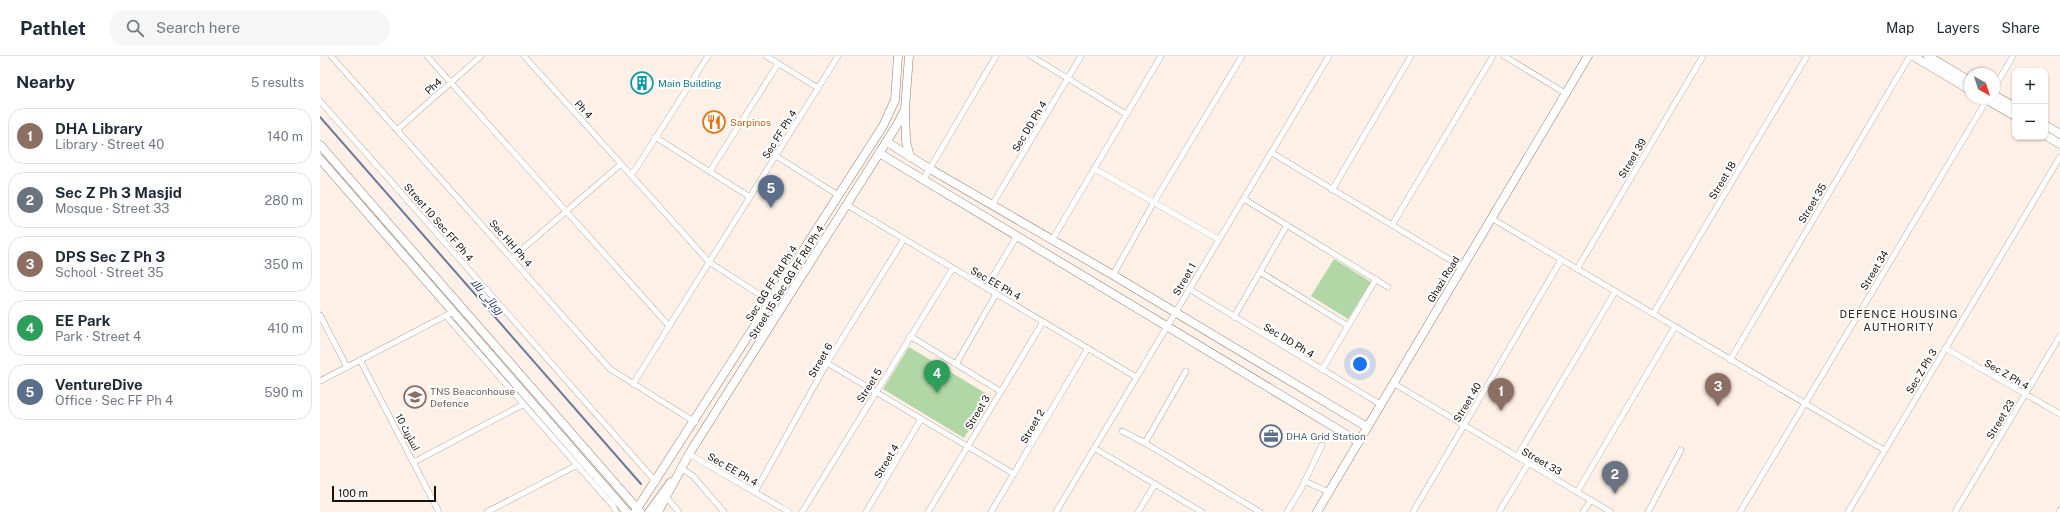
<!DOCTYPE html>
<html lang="en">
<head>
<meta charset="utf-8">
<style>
  :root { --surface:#fff; --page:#f6f6f7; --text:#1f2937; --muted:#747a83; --line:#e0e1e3; --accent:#d93025 }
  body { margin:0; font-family:"Public Sans",Cairo,sans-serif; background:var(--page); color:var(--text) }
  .controls { position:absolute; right:12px; top:12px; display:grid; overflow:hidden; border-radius:8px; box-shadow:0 1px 3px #0004 }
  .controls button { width:36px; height:36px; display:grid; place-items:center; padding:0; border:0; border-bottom:1px solid var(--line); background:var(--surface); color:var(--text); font:20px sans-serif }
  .compass { position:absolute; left:1644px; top:12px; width:36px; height:36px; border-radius:50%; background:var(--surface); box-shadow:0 1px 3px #0004; rotate:141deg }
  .scale { position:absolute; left:12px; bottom:10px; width:104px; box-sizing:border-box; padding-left:4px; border:2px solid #19110c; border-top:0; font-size:11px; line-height:14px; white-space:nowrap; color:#19110c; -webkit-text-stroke:3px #fff; paint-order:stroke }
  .you { position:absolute; left:1040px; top:308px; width:14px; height:14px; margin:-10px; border:3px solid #fff; border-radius:50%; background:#1a73e8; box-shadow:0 0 0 6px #1a73e833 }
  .badge { display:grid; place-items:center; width:26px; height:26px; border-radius:50%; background:var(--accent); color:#fff; font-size:13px; font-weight:700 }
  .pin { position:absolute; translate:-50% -33px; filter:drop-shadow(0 1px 2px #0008) }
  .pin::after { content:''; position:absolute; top:21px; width:14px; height:12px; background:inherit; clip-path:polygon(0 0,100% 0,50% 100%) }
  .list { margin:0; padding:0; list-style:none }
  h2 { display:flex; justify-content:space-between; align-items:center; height:52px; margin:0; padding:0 16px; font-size:17px }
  h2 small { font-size:13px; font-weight:400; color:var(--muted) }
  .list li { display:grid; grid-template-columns:26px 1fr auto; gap:12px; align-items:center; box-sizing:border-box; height:56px; margin:0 8px 8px; padding:0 8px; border:1px solid var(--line); border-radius:16px }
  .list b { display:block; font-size:15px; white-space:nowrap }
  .list p { margin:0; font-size:13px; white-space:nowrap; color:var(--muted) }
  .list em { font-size:13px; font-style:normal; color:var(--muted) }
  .icon { flex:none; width:22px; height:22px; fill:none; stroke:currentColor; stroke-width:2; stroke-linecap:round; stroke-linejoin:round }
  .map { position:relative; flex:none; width:1740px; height:456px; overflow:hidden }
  header { display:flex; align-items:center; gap:24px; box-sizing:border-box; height:56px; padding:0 20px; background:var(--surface); border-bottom:1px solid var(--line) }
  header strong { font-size:19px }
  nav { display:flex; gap:22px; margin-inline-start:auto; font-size:14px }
  .search { width:280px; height:36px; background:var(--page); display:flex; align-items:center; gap:10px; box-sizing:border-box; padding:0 14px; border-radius:16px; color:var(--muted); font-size:15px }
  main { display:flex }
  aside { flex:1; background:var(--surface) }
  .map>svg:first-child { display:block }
  .green { fill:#b0d7a5 }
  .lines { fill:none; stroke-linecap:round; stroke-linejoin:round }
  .stream { stroke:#6a799e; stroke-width:2 }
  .street-casing { stroke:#927e71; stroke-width:6 }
  .secondary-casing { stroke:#927e71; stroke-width:9 }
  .street { stroke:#fff; stroke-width:5.5 }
  .secondary { stroke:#fff; stroke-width:8 }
  .labels { text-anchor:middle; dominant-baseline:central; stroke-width:4; stroke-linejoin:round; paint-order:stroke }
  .culture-label { font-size:10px; fill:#0d838f; stroke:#fff; text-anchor:start }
  .street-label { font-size:10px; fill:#19110c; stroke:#fff }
  .food-label { font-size:10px; fill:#c56008; stroke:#fff; text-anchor:start }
  .education-label { font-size:10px; fill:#785e54; stroke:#fff; text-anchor:start }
  .service-label { font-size:10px; fill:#4e5e75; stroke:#fff; text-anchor:start }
  .water-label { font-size:11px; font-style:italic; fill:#193372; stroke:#fff }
  .neighbourhood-label { font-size:11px; letter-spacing:1px; fill:#37261b; stroke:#fff }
</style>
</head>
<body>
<header>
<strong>Pathlet</strong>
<div class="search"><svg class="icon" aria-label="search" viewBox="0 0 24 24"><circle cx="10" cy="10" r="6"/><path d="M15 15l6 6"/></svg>Search here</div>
<nav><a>Map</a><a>Layers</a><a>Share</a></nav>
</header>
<main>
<aside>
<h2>Nearby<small>5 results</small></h2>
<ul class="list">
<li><span class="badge" style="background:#8d6e63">1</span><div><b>DHA Library</b><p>Library · Street 40</p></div><em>140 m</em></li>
<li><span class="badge" style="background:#6b7280">2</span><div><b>Sec Z Ph 3 Masjid</b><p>Mosque · Street 33</p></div><em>280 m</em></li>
<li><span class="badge" style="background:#8d6e63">3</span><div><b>DPS Sec Z Ph 3</b><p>School · Street 35</p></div><em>350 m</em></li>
<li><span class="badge" style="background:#2e9e5b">4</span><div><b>EE Park</b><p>Park · Street 4</p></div><em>410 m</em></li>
<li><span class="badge" style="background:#5c6f8a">5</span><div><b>VentureDive</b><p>Office · Sec FF Ph 4</p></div><em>590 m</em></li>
</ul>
</aside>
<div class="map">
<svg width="1740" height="456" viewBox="0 0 1740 456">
  <rect width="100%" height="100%" fill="#fdf0e7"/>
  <g class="green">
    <path d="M1014,203L1051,226L1028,263L991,240Z"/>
    <path d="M589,291L670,340L644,382L563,333Z"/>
  </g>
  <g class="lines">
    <path class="stream" d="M0,61L321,428"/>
    <g class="street-casing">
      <g id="street">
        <path d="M11,0L290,313L375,366"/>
        <path d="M107,0L349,270"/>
        <path d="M204,0L389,206L451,246"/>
        <path d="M446,0L498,32"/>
        <path d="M711,0L806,58"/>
        <path d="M1184,0L1245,37"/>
        <path d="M1674,32L1693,0"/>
        <path d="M0,45L336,426"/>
        <path d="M78,73L161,0"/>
        <path d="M335,81L430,141"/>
        <path d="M952,97L1142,211"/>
        <path d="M456,100L518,139"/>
        <path d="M775,113L898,183"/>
        <path d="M390,115L458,8"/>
        <path d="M310,118L315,114L388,0"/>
        <path d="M603,124L676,0"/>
        <path d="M1012,134L1091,0"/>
        <path d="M924,143L1068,231"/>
        <path d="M527,149L816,321"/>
        <path d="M672,149L761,0"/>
        <path d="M1171,162L1564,394"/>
        <path d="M1072,169L1173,0"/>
        <path d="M732,184L841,0"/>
        <path d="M192,202L301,108"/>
        <path d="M1257,213L1383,0"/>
        <path d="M940,216L1028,270"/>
        <path d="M793,219L834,146L922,0"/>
        <path d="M666,232L697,180"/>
        <path d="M869,233L1060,348"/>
        <path d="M1333,258L1487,0"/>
        <path d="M0,259L27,311"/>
        <path d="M126,260L293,450L296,456"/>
        <path d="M914,261L967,169"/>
        <path d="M590,280L680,335"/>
        <path d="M1625,292L1740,358"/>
        <path d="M40,304L119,456"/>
        <path d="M1410,304L1590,0"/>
        <path d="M507,307L694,418"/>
        <path d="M636,308L676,238"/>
        <path d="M1002,314L1056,223"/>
        <path d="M866,315L825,387L940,456"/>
        <path d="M0,325L129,258"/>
        <path d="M1073,327L1291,456"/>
        <path d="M313,328L518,0"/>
        <path d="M802,375L825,387"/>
        <path d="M774,392L882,456"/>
        <path d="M369,398L469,456"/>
        <path d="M1197,401L1295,236"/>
        <path d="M94,406L202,349"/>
        <path d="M361,412L373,420L404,456"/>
        <path d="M984,425L1009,436"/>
        <path d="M435,436L507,307L584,183"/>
        <path d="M1257,436L1354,272"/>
        <path d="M347,442L359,456"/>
        <path d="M167,456L257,409"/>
        <path d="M482,456L633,212"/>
        <path d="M546,456L601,363"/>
        <path d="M608,456L723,266"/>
        <path d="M671,456L768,292"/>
        <path d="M736,456L1009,0"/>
        <path d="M818,456L835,428"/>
        <path d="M967,456L981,433L1002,389"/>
        <path d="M1093,456L1241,204"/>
        <path d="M1179,456L1208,408"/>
        <path d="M1263,456L1271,444"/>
        <path d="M1328,456L1361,394"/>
        <path d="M1420,456L1668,42"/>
        <path d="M1528,456L1740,101"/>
        <path d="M1635,456L1740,280"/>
        <path d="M1739,456L1740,454"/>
      </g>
    </g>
    <g class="secondary-casing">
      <g id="secondary">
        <path d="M1593,0L1650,34"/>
        <path d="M1608,0L1650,25"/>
        <path d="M1674,39L1695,51"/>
        <path d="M1664,42L1695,60"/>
        <path d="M585,55L586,85L590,101"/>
        <path d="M1725,69L1740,78"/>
        <path d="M1725,79L1740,88"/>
        <path d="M567,86L610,113L793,219L1047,371"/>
        <path d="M0,89L320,456"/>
        <path d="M559,97L1039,386"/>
        <path d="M0,103L307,456"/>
        <path d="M315,456L563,70L575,44L578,0"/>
        <path d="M329,456L351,426"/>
        <path d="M338,456L369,398L577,69L585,53L589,0"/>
        <path d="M997,456L1268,0"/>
      </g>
    </g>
    <use href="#street" class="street"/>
    <use href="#secondary" class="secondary"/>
  </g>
  <defs>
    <g id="building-ring" transform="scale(1.15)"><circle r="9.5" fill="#fff" stroke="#0f9aa8" stroke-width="1.5"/><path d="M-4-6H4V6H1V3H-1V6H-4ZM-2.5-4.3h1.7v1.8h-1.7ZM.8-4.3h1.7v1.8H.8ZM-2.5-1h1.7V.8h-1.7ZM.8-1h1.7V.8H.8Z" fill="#0f9aa8"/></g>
    <g id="restaurant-ring" transform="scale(1.15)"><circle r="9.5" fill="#fff" stroke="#e8710a" stroke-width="1.5"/><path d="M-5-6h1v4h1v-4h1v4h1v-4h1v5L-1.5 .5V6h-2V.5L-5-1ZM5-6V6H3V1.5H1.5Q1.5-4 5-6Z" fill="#e8710a"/></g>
    <g id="school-ring" transform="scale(1.15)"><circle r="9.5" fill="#fff" stroke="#8d6e63" stroke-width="1.5"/><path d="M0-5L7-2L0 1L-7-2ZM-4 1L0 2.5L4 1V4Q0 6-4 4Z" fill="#8d6e63"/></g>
    <g id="office-ring" transform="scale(1.15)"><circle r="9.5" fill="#fff" stroke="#5c6f8a" stroke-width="1.5"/><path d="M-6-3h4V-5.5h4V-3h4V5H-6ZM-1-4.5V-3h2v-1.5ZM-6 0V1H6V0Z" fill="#5c6f8a"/></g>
  </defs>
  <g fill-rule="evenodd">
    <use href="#building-ring" x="322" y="27"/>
    <use href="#restaurant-ring" x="394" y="66"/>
    <use href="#school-ring" x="95" y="341"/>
    <use href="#office-ring" x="951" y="380"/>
  </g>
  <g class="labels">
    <g class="culture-label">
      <text x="338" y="27">Main Building</text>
    </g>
    <g class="street-label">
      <text transform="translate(113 30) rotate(-41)">Ph4</text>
      <text transform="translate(264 53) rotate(48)">Ph 4</text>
      <text transform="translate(709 70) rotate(-59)">Sec DD Ph 4</text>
      <text transform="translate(459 78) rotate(-58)">Sec FF Ph 4</text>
      <text transform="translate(1312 102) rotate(-59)">Street 39</text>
      <text transform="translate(1402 124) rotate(-59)">Street 18</text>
      <text transform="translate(1492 147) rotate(-59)">Street 35</text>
      <text transform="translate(119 166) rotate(49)">Street 10 Sec FF Ph 4</text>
      <text transform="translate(191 187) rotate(49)">Sec HH Ph 4</text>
      <text transform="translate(1554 214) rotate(-59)">Street 34</text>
      <text transform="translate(864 223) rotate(-60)">Street 1</text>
      <text transform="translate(1123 223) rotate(-59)">Ghazi Road</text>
      <text transform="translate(466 226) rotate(-58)">Street 15 Sec GG FF Rd Ph 4</text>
      <text transform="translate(451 227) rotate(-58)">Sec GG FF Rd Ph 4</text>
      <text transform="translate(676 227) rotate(30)">Sec EE Ph 4</text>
      <text transform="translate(969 284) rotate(31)">Sec DD Ph 4</text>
      <text transform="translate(500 304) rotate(-60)">Street 6</text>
      <text transform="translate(1601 315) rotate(-59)">Sec Z Ph 3</text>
      <text transform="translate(1687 318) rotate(30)">Sec Z Ph 4</text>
      <text transform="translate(549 329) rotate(-58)">Street 5</text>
      <text transform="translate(1147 346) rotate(-59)">Street 40</text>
      <text transform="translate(657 356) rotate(-59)">Street 3</text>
      <text transform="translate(1680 363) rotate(-59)">Street 23</text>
      <text transform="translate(712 370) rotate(-60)">Street 2</text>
      <text transform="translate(88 376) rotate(62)">اسٹریٹ 10</text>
      <text transform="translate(566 405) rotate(-59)">Street 4</text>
      <text transform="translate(1222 405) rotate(30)">Street 33</text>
      <text transform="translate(413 413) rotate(30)">Sec EE Ph 4</text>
    </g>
    <g class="food-label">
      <text x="410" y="66">Sarpinos</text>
    </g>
    <g class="education-label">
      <text x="110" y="335">TNS Beaconhouse<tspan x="110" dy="12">Defence</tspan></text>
    </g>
    <g class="service-label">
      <text x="966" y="380">DHA Grid Station</text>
    </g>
    <g class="water-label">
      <text transform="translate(167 240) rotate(49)">روہائی نالا</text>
    </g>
    <g class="neighbourhood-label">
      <text x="1579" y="258">DEFENCE HOUSING<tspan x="1579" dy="13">AUTHORITY</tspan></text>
    </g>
  </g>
</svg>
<div class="controls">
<button>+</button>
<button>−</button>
</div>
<svg class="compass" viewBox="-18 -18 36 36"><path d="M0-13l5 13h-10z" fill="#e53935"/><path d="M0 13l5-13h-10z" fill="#747a83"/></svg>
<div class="scale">100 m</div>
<div class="you"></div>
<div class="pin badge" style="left:1181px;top:355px;background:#8d6e63">1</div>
<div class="pin badge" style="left:1295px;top:438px;background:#6b7280">2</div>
<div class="pin badge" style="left:1398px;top:350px;background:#8d6e63">3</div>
<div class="pin badge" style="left:617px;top:337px;background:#2e9e5b">4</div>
<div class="pin badge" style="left:451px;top:152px;background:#5c6f8a">5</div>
</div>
</main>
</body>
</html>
